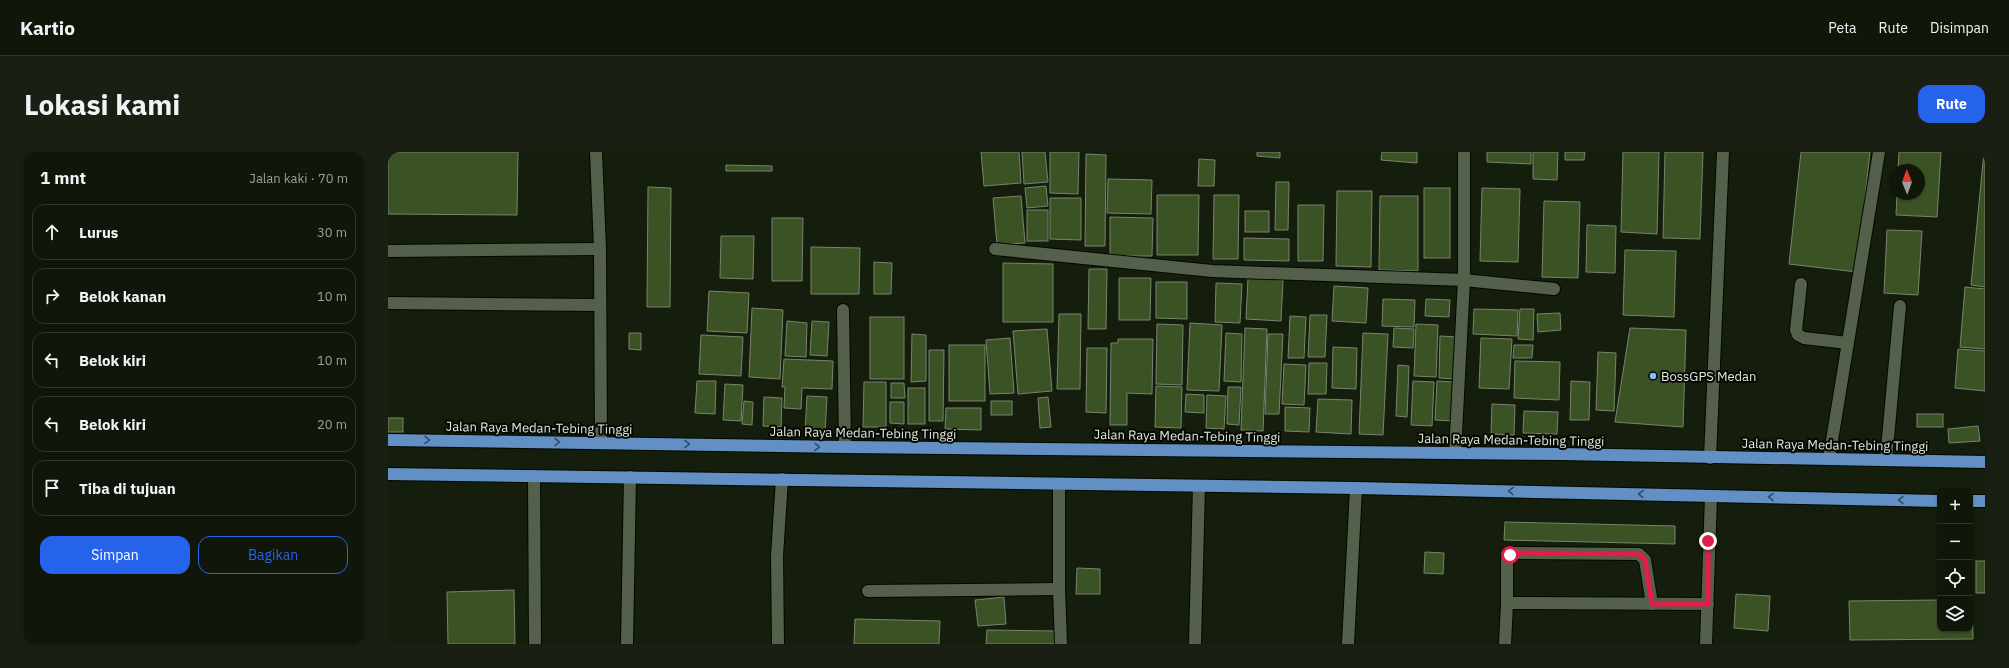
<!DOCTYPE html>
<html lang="id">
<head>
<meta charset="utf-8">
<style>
  :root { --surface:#101609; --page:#191f12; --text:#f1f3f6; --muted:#9c9f9c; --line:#30352a; --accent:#2563eb }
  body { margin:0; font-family:"IBM Plex Sans",sans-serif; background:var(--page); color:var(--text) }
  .controls { position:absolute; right:12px; bottom:12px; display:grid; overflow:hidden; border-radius:8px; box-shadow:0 1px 3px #0004 }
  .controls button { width:36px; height:36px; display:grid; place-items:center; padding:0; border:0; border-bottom:1px solid var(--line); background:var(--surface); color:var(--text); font:20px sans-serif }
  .compass { position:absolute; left:1501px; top:12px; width:36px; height:36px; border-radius:50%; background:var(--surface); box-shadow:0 1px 3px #0004; rotate:359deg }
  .stop { position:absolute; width:12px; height:12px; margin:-9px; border:3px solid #e11d48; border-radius:50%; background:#fff }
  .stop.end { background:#e11d48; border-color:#fff; box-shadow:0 1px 4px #0008 }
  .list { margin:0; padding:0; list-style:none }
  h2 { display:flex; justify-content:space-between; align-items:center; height:52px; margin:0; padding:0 16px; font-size:17px }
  h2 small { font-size:13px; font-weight:400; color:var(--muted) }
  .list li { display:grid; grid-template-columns:26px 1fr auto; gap:12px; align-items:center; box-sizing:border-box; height:56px; margin:0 8px 8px; padding:0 8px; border:1px solid var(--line); border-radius:12px }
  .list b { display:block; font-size:15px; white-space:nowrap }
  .list em { font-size:13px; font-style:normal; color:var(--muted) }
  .actions { display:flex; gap:8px; padding:12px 16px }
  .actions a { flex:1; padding:9px 0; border:1px solid var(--accent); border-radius:12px; text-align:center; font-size:14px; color:var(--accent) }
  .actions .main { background:var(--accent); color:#fff }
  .icon { flex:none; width:22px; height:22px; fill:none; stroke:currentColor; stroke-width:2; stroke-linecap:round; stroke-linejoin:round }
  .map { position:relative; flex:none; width:1597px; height:492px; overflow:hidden; border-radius:12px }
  header { display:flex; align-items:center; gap:24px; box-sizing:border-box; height:56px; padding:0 20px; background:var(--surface); border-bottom:1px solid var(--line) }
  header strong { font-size:19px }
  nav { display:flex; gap:22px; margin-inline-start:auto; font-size:14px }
  .intro { display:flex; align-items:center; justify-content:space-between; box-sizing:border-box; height:96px; padding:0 24px }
  h1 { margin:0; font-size:28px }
  .button { padding:10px 18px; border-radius:12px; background:var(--accent); color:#fff; font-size:14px; font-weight:700 }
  main { display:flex; gap:24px; padding:0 24px }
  aside { flex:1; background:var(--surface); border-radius:12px; box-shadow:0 1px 3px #0004 }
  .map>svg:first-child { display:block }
  .building { fill:#3b5224; stroke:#78846e }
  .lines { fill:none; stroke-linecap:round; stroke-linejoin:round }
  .service-casing { stroke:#030800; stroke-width:14 }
  .minor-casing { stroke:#030800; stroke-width:14 }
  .trunk-casing { stroke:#030800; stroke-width:14 }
  .service { stroke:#55604b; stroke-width:12 }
  .minor { stroke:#55604b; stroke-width:12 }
  .trunk { stroke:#6290c4; stroke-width:12 }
  .oneway { stroke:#334c63 }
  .route { stroke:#e11d48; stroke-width:5 }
  .poi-dot { fill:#89bafc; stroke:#040702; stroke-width:1.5 }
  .labels { text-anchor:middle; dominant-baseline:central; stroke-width:4; stroke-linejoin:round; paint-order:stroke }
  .poi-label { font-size:13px; fill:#e2e9dc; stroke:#040702; text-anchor:start }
  .street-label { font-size:13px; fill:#e2e9dc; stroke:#040702 }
</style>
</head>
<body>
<header>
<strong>Kartio</strong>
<nav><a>Peta</a><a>Rute</a><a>Disimpan</a></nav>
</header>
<div class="intro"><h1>Lokasi kami</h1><a class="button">Rute</a></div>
<main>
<aside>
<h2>1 mnt<small>Jalan kaki · 70 m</small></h2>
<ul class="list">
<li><svg class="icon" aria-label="ahead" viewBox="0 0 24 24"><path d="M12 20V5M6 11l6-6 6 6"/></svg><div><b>Lurus</b></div><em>30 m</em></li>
<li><svg class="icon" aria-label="right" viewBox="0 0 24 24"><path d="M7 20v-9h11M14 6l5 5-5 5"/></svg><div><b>Belok kanan</b></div><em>10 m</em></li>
<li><svg class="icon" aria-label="left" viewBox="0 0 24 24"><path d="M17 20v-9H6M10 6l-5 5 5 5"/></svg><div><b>Belok kiri</b></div><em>10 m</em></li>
<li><svg class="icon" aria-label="left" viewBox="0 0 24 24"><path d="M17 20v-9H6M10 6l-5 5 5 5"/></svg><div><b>Belok kiri</b></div><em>20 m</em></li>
<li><svg class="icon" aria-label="arrive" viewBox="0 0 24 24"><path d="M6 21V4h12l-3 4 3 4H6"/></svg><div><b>Tiba di tujuan</b></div></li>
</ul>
<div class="actions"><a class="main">Simpan</a><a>Bagikan</a></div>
</aside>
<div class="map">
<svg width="1597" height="492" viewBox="0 0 1597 492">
  <rect width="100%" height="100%" fill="#151e0c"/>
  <g class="building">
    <path d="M0,0H130L129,63L0,62Z"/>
    <path d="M593,0H631L633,31L596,34Z"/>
    <path d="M634,0H657L660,30L636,32Z"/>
    <path d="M662,0H691L690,42L662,41Z"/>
    <path d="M869,0H892V6L869,4Z"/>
    <path d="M994,0H1029V11L993,8Z"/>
    <path d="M1099,0H1143V12L1099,10Z"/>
    <path d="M1145,0H1170L1169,28L1145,27Z"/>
    <path d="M1177,0H1197L1196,8H1177Z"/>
    <path d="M1235,0H1271L1269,82L1233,80Z"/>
    <path d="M1277,0H1315L1312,87L1275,86Z"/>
    <path d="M1413,0H1482L1469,120L1401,112Z"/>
    <path d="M1511,0H1553L1549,65L1508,63L1509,42H1531V18H1510Z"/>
    <path d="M1596,0H1597V135L1583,133Z"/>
    <path d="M698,2L718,3L717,94H697Z"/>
    <path d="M811,7L827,8L826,34H810Z"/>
    <path d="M338,13L384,14V19H338Z"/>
    <path d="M720,27L764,28L763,62L719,61Z"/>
    <path d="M888,30H901L900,78H887Z"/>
    <path d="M658,34L660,54L639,56L637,36Z"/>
    <path d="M260,35L283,36L282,155H259Z"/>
    <rect x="1036" y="36" width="26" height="70"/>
    <path d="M1094,36L1132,37L1130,110L1092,109Z"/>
    <path d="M949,39H984L983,115L948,114Z"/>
    <path d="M769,43H811L810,103H769Z"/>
    <path d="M826,43H851L850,107H825Z"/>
    <path d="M633,44L637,91L609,93L605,46Z"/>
    <path d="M992,44H1030V119L991,118Z"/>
    <path d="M662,46H693V88L662,87Z"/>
    <path d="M1156,49L1192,50L1190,126L1154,125Z"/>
    <path d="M910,53H936L935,109H910Z"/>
    <rect x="639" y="58" width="21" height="31"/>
    <rect x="857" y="59" width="24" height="21"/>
    <path d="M722,65L765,66L764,104H722Z"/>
    <path d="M384,66H415L414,129H384Z"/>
    <path d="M1199,73L1228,74L1227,121L1198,120Z"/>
    <path d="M1499,78L1534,79L1530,143L1496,141Z"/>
    <path d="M333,84H366L365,127L332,126Z"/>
    <path d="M856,86L901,87V109L856,108Z"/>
    <path d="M423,95L472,96L471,142H423Z"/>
    <path d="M1237,98L1288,99L1286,165L1235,163Z"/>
    <path d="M486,110L504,111L503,142H486Z"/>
    <path d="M615,111L665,112V170H615Z"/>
    <path d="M701,117H719L718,177H700Z"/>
    <path d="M731,126H763L762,168H731Z"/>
    <path d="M860,126L895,128L893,169L858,167Z"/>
    <path d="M768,130H799V167L768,166Z"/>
    <path d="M828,131L854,132L852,171L827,170Z"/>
    <path d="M946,134L980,136L978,171L944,169Z"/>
    <path d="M1577,135L1597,137V197L1572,195Z"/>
    <path d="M321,139L361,141L359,181L319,179Z"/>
    <path d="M995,147L1027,148L1026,175L994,174Z"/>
    <path d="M1038,147L1062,148L1061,165L1037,164Z"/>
    <path d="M364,156L395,158L392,227L361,225Z"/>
    <path d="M1086,157L1130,158L1129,184L1085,182Z"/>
    <path d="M1132,157H1146L1145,188L1130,187Z"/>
    <path d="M1172,161L1173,178L1150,180L1149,162Z"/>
    <path d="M671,162H693L692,237H669Z"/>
    <path d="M922,163H939L937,205H920Z"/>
    <path d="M902,164L918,165L916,206H900Z"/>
    <rect x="482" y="165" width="34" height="62"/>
    <path d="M399,169L419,171L418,205L397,204Z"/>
    <path d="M424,169L441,170L439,204L422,203Z"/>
    <path d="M802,171L834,173L831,239L799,238Z"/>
    <path d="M769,172L795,173L794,233L768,232Z"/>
    <path d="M1028,172L1050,173L1048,225L1026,224Z"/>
    <path d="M857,176L879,177L875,279L853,278Z"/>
    <path d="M1006,176L1026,177L1025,196L1005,195Z"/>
    <path d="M1242,176L1298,178L1295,275L1227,270Z"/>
    <path d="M659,177L664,239L630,242L625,179Z"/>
    <path d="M241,181H253V198L241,197Z"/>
    <path d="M838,181L854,182L853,230L836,229Z"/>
    <path d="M975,181L1000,182L995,283L971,282Z"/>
    <path d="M524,182L538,183V229L523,230Z"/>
    <path d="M880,182H895L891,262H877Z"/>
    <path d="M313,183L355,185L353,224L311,222Z"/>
    <path d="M1052,184L1070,185L1068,227L1051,226Z"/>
    <path d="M622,186L626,241L602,242L598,188Z"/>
    <path d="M1093,186L1124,187L1121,237L1091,236Z"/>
    <path d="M730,187H765L764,242L739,241V273H722L723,191H730Z"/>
    <rect x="561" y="193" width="36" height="56"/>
    <path d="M1126,193H1145L1144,206H1125Z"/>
    <path d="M945,195L969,196L968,237L944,236Z"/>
    <path d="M699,196H719L718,261L698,260Z"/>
    <path d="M1570,197L1597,199V239L1567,236Z"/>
    <path d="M541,198H556L555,269H541Z"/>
    <path d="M1210,200L1228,201L1226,259L1208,258Z"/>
    <path d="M396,207L445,209L444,237L414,236L413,257L396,256L397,235H394Z"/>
    <path d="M1127,209L1172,210L1171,248L1126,246Z"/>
    <path d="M921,211H939L938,242H920Z"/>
    <path d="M896,212L918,213L916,253L894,252Z"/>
    <path d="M1010,213L1021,214L1019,265L1008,264Z"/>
    <path d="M309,229H328L327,262L307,261Z"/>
    <path d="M1025,229L1046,230L1044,274L1023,273Z"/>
    <path d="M1049,229L1066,230L1064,269L1047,268Z"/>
    <path d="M1183,229L1202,230L1201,268H1182Z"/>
    <path d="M476,230H498V275H475Z"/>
    <path d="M503,231H516L517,246H503Z"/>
    <path d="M337,232L355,233L353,269L335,268Z"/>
    <path d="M768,234L794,235L793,276L767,275Z"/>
    <path d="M840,235H853L851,273L839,272Z"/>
    <rect x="520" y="236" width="17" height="36"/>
    <path d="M798,242L816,243V261L797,260Z"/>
    <path d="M819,243L838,244L836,277L818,276Z"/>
    <path d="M419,244L439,245L437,281L417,280Z"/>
    <path d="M376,245L394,246L393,275L375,274Z"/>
    <path d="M660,245L663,275L652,276L650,246Z"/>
    <path d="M930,247L964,248L963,282L928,280Z"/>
    <path d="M356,249L365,250L364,273L354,272Z"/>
    <rect x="603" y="249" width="21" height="14"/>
    <path d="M502,250H516V272L502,271Z"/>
    <path d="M1104,252L1127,253L1126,283L1103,282Z"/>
    <path d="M897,255L922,256L921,280L897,279Z"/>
    <path d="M558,256H593V278L557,277Z"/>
    <path d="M1136,259L1170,260L1169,282L1135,281Z"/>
    <rect x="1529" y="262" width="26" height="13"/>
    <rect x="0" y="266" width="15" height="14"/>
    <path d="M1590,274L1592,289L1561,291L1560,277Z"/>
    <path d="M1117,370L1287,374V392L1116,388Z"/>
    <path d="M1037,400L1056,401L1055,422L1036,421Z"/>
    <rect x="1588" y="409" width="9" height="32"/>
    <path d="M689,416L712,417V442H688Z"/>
    <path d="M126,438L127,492H60L59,440Z"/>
    <path d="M1348,442L1382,444L1380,479L1346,476Z"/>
    <path d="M616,445L618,472L590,474L587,448Z"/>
    <path d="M1552,448V477H1582V448H1584L1585,487L1462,488L1461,449Z"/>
    <path d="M467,467L552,469L551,492H466Z"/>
    <path d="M599,478L667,479L666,492H598Z"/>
  </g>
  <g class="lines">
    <g class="service-casing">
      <g id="service">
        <path d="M208,0L212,97L213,291"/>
        <path d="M0,99L212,97"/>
        <path d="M1413,132L1408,178L1410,183L1416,186L1460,191"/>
        <path d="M0,151L212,153"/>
        <path d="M1322,306L1335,0"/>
        <path d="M1441,307L1491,0"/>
        <path d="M1498,308L1512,154"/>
        <path d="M146,324L147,492"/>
        <path d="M671,332V437L673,492"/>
        <path d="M480,439L671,437"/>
        <path d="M1119,451V407L1127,401L1251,402L1257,408L1264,452"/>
        <path d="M239,492L242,325"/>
        <path d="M390,492L389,404L394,327"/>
        <path d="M807,492L811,334"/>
        <path d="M960,492L968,336"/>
        <path d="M1117,492L1119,451L1320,452"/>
        <path d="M1318,492L1323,344"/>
      </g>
    </g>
    <g class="minor-casing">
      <g id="minor">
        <path d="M607,97L824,119L1076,128L1166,137"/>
        <path d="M455,158L457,295"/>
        <path d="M1067,301L1076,128V0"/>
      </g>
    </g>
    <g class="trunk-casing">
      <g id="trunk">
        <path d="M0,288L457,295L1173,302L1597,310"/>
        <path d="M0,322L968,336L1552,349"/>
        <path d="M1582,349H1597"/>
      </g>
    </g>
    <use href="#service" class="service"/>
    <use href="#minor" class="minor"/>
    <use href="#trunk" class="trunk"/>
  </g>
  <defs><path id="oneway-chevron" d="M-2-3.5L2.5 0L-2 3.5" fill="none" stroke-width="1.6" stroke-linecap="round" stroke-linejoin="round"/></defs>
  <g class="oneway">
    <use href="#oneway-chevron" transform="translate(39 288) rotate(1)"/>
    <use href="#oneway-chevron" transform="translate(169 290) rotate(1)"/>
    <use href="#oneway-chevron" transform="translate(299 292) rotate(1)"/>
    <use href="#oneway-chevron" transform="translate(429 295) rotate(1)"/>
    <use href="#oneway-chevron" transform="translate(1123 339) rotate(-179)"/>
    <use href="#oneway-chevron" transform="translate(1253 342) rotate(-179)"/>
    <use href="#oneway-chevron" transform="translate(1383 345) rotate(-179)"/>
    <use href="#oneway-chevron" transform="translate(1513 348) rotate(-179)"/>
  </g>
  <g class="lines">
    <path class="route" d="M1122,403L1127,401L1251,402L1257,408L1264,452H1320V389"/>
  </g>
  <circle class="poi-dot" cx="1265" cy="224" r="4"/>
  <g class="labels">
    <g class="poi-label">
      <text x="1273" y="224">BossGPS Medan</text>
    </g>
    <g class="street-label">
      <text transform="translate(151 276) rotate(1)">Jalan Raya Medan-Tebing Tinggi</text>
      <text transform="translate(475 281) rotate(1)">Jalan Raya Medan-Tebing Tinggi</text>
      <text transform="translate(799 284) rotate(1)">Jalan Raya Medan-Tebing Tinggi</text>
      <text transform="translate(1123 288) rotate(1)">Jalan Raya Medan-Tebing Tinggi</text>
      <text transform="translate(1447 293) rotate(1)">Jalan Raya Medan-Tebing Tinggi</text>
    </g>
  </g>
</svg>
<div class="controls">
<button>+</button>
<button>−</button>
<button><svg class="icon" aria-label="locate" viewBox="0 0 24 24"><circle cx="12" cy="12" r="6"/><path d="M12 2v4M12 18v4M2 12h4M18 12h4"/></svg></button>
<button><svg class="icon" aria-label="layers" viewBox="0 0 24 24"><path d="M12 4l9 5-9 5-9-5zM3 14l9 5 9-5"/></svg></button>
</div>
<svg class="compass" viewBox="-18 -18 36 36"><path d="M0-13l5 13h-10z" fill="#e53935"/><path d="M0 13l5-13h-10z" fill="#9c9f9c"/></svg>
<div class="stop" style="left:1122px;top:403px"></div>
<div class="stop end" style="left:1320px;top:389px"></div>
</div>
</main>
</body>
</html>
